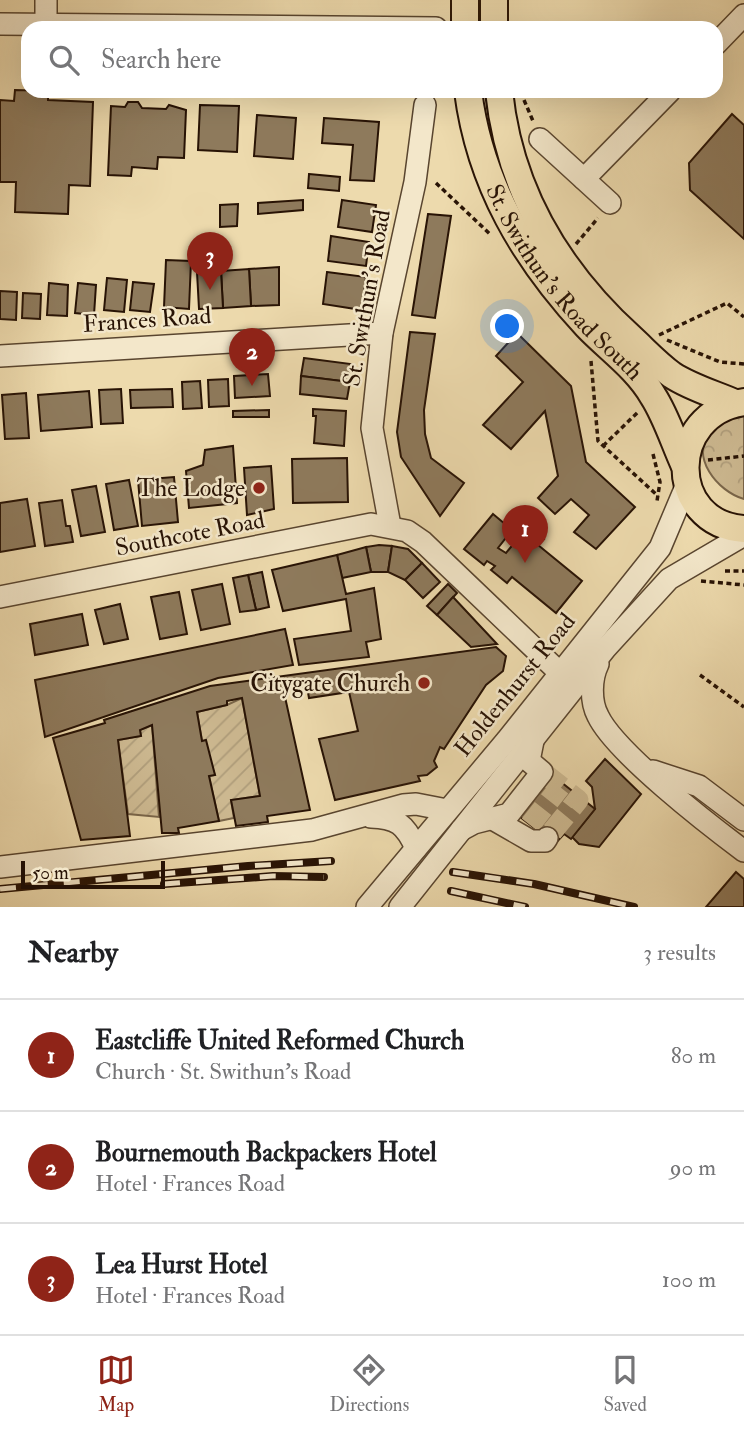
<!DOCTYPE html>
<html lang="en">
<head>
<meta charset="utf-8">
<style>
  :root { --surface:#fff; --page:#f6f6f6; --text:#202124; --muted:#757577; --line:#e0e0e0; --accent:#8f2418 }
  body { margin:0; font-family:"IM FELL Double Pica",serif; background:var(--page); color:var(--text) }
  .scale { position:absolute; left:21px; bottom:18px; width:144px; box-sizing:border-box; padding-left:7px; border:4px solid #281305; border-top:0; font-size:19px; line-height:24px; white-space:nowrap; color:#281305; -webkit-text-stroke:5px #f3e7ca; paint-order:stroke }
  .you { position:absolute; left:508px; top:327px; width:24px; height:24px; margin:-18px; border:5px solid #fff; border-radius:50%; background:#1a73e8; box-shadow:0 0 0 10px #1a73e833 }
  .badge { display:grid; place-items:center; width:46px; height:46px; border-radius:50%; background:var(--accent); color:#fff; font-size:23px; font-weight:700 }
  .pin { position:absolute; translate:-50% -58px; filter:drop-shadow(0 2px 4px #0008) }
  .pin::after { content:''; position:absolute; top:37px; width:24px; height:21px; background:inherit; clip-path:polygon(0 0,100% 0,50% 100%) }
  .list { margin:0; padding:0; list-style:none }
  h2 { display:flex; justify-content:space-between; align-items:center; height:91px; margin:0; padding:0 28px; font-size:30px }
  h2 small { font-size:23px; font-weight:400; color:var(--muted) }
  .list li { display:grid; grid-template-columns:46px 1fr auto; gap:21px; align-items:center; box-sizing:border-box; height:112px; padding:0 28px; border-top:2px solid var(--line) }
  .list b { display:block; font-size:26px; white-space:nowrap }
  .list p { margin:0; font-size:23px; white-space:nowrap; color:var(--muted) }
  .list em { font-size:23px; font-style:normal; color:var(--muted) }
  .icon { flex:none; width:38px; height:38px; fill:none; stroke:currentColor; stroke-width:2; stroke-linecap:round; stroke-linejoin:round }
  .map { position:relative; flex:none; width:744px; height:907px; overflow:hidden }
  .search { position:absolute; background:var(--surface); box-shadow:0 7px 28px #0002; left:21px; right:21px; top:21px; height:77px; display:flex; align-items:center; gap:18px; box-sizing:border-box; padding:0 24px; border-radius:21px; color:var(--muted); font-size:26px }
  .sheet { height:427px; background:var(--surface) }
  nav { display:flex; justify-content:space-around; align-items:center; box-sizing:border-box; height:98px; border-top:2px solid var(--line); background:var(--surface); font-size:19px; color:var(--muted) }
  nav a { display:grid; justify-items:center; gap:4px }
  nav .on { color:var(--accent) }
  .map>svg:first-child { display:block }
  .park { fill:url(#park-crowns); stroke:#7a664a; stroke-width:2 }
  .garden { fill:url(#garden-furrows); stroke:#7a664a; stroke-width:2 }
  .building { fill:#8e7a5c; stroke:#281305; stroke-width:2 }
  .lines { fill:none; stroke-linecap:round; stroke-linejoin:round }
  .minor-tunnel { stroke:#cfbc94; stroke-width:21; stroke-dasharray:21 10; stroke-linecap:butt }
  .minor-casing { stroke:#59452f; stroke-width:24 }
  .major-casing { stroke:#281305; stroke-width:30 }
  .path { stroke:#281305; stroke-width:3.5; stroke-dasharray:5 3.5; stroke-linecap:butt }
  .minor { stroke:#f3e7ca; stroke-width:21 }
  .major { stroke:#eddaad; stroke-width:26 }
  .rail-casing { stroke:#281305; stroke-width:8 }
  .rail { stroke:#f3e7ca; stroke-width:5; stroke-dasharray:16; stroke-linecap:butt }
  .poi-dot { fill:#8f2418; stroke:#f3e7ca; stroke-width:2.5 }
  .labels { text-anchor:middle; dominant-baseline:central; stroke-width:5; stroke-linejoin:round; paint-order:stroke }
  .street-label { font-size:24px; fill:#281305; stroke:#f3e7ca }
  .poi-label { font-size:24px; fill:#281305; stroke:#f3e7ca; text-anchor:end }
</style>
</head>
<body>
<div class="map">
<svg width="744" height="907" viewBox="0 0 744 907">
  <defs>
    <pattern id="park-crowns" width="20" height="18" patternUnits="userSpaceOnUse" patternTransform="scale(1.75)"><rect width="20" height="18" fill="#ccb890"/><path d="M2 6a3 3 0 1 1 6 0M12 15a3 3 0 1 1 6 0" fill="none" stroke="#af9d7b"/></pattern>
    <pattern id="garden-furrows" width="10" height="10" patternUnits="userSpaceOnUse" patternTransform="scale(1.75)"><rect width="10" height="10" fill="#ccb890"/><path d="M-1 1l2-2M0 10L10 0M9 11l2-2" fill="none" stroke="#af9d7b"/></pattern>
  </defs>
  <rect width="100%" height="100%" fill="#eddaad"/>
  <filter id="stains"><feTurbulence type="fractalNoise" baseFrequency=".00286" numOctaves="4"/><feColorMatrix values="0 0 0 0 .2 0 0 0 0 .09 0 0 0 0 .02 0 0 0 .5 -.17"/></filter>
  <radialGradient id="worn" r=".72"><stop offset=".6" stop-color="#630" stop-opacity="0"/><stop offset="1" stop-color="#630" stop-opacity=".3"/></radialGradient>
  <path class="park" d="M744,407V499C718,492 688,456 711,429C719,420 734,414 744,407Z"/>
  <g class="garden">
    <path d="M242,698L260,796L231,800L234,818L219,821L209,776L215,775L202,741L197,712L227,705Z"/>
    <path d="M152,725L159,817L128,814L118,740L141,736L140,730Z"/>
  </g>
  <g class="building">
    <path d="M15,90L48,91V100L93,102L90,186L69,185L68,214L15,212L16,182H0V100L14,101Z"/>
    <path d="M128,102H138L142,108L166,109L169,105L186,110L184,158L158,157L157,169L132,167L131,176L108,175L111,106L125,107Z"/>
    <path d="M200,105L239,106L237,152L198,150Z"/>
    <path d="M732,114L744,125V239L690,190L689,163Z"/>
    <path d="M257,115L296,118L293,159L254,156Z"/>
    <path d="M324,118L379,122L374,181L350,180L353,145L322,143Z"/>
    <path d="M309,174L340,177L339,191L308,188Z"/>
    <path d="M303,200V210L258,214V203Z"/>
    <path d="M342,200L376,205L372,232L338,227Z"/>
    <path d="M238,204L237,226L220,227V205Z"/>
    <path d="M428,214L451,216L435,318L412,315Z"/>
    <path d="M331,236L369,242L366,266L328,261Z"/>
    <path d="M166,260L191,261L189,309L164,307Z"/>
    <path d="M279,267V305L251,306L249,269Z"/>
    <path d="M249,269L251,306L223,308L221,271Z"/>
    <path d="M221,271L223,308L199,309L197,272Z"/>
    <path d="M327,272L366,277L362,310L323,304Z"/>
    <path d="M107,278L127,280L124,312L104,310Z"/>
    <path d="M133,282L154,284L150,312L130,310Z"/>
    <path d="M49,283L68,285L67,316L47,315Z"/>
    <path d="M78,283L96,285L94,315L75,313Z"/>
    <path d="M0,291L17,292L16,320L0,319Z"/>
    <path d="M23,293L41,294L40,319L22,318Z"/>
    <path d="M410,332L435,334L424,410L425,434L431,458L464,483L440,516L401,457L397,432Z"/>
    <path d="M517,333L571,386L586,462L635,507L596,549L574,532L589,515L571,499L555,514L538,498L558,476L545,411L511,449L483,425L523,382L496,356Z"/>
    <path d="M304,358L351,364L350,382L301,376Z"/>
    <path d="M268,374L270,396L235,398L234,376Z"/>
    <path d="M301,376L350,382L347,399L300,394Z"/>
    <path d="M228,379L229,406L209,407L208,380Z"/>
    <path d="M200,381L202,408L183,409L182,382Z"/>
    <path d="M121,389L123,423L101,424L99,390Z"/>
    <path d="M172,389L173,407L131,408L130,390Z"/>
    <path d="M89,391L92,427L41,431L38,395Z"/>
    <path d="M26,393L29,438L5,439L2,395Z"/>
    <path d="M313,409L346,411L344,446L314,443L316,416H313Z"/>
    <path d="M269,410V417H233V411Z"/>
    <path d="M233,446L237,503L189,508L186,471L203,465L205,450Z"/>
    <path d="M347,458L348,502L293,503L292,459Z"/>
    <path d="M271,466L274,509L247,515L244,468Z"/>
    <path d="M174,477L178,522L142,526L138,480Z"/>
    <path d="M129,480L138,526L114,530L106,484Z"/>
    <path d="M96,486L105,532L81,536L72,490Z"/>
    <path d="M27,499L35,546L0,552V503Z"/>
    <path d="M62,500L66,526H70L73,542L45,546L39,503Z"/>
    <path d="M493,514L512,530L498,548L506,553L528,526L544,539L538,545L582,581L556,613L512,577L507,583L491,570L495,566L487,561L484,565L464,549Z"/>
    <path d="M379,545L392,546L388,572H371L366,547Z"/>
    <path d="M392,546L408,549L422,563L405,580L388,572Z"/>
    <path d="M366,547L371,572L342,578L337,555Z"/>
    <path d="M337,555L346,594L374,588L381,639L366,642L369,657L299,665L294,639L351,631L346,599L283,611L272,570Z"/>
    <path d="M422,563L440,582L423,598L405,580Z"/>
    <path d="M262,572L269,607L256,610L248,575Z"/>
    <path d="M248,575L256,610L240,612L233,578Z"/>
    <path d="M222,584L230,624L201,630L192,590Z"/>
    <path d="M448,584L457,593L437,615L427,606Z"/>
    <path d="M179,592L187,634L160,639L151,597Z"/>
    <path d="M453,597L497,644L471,647L437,615Z"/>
    <path d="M120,604L128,639L104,644L95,610Z"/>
    <path d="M82,614L88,645L35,655L30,624Z"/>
    <path d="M285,629L293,665L218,678L45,737L35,680Z"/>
    <path d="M496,647L506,656L503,671L486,685L444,749L440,747L434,761L437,767L427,775L418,776L420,781L335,800L319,739L358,731L349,692L309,698L307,687L283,688L310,810L267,816L268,822L236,826L231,800L260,796L242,698L227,701V705L197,712L202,741L206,740L215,775L209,776L219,821L178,828L179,833H162L152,725L140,730L141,736L118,740L130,836L81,840L53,738L105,723L104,720L210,686Z"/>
    <path d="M605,759L641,794L599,847L579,844L572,837L595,809L592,787L586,781Z"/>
    <path d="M547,771L595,809L571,839L564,834L555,844L515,813Z"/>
    <path d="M736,872L744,879V907H706Z"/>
  </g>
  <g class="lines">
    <g class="minor-tunnel">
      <path d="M545,774L578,800L547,838"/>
      <path d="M530,825L560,787"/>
    </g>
    <g class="minor-casing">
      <g id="minor">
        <path d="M0,24L436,28"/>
        <path d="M46,24V0"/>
        <path d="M716,44L744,15"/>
        <path d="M540,139L610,203"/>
        <path d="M584,179L670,91"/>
        <path d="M0,356L382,333"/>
        <path d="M390,526L372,428L382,333L415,182L425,105"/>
        <path d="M0,597L371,524L407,531L423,542L560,673"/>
        <path d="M598,664C591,678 590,701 598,716C615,752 709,825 744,851"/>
        <path d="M653,771L699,786L744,820"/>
        <path d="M371,817C397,818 405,824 416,848"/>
        <path d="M491,818L531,841H545L547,838"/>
        <path d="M461,830L474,823L509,814L542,772L529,761L533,741"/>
        <path d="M0,867L312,830L403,805L416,804L447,810"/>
        <path d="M367,907L507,740L660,548L687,484"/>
        <path d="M400,907L605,649L669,579L744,535"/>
      </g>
    </g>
    <g class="major-casing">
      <g id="major">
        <path d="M465,0V28"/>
        <path d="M494,0V28"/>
        <path id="s1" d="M468,91C480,184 524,258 587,326C609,349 637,368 653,396C666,416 674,442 684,464"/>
        <path d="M499,91C509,190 559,273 632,339C645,351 657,364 672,375C690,387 714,394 735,403"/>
        <path d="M744,402C666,413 666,524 744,529"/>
      </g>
    </g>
    <g class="path">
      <path d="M524,100L533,121"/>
      <path d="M436,183L491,235"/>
      <path d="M576,244L598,218"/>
      <path d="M659,335L727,303L744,317"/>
      <path d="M667,340L720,362L744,364"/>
      <path d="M591,361L598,441L658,496"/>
      <path d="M603,446L638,412"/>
      <path d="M653,454L660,482L657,501"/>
      <path d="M708,460L744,456"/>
      <path d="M725,571H744"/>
      <path d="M701,581L744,585"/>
      <path d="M700,675L744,707"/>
    </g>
    <use href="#minor" class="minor"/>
    <use href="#major" class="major"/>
    <g class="rail-casing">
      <g id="rail">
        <path d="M453,872L534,884L634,907"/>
        <path d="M164,884L273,876L324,877"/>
        <path d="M0,889L248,866L331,861"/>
        <path d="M451,891L525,907"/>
      </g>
    </g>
    <use href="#rail" class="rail"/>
  </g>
  <g class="poi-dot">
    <circle cx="259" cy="488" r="7"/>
    <circle cx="424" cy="683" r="7"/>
  </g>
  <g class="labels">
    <g class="street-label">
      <text stroke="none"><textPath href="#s1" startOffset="219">St. Swithun's Road South</textPath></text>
      <text transform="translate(367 298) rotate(-80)">St. Swithun's Road</text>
      <text transform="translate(147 320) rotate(-4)">Frances Road</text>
      <text transform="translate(190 534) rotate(-11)">Southcote Road</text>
      <text transform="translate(515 685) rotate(-51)">Holdenhurst Road</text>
    </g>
    <g class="poi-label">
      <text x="245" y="488">The Lodge</text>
      <text x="410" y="683">Citygate Church</text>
    </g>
  </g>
  <rect width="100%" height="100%" filter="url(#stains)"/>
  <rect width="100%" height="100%" fill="url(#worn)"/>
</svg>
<div class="scale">50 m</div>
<div class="you"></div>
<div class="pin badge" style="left:525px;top:563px">1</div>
<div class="pin badge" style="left:252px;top:386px">2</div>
<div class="pin badge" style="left:210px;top:290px">3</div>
<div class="search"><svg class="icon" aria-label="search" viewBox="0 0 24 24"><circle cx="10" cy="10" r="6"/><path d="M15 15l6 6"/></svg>Search here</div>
</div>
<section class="sheet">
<h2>Nearby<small>3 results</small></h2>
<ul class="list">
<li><span class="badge">1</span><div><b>Eastcliffe United Reformed Church</b><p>Church · St. Swithun's Road</p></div><em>80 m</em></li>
<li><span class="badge">2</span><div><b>Bournemouth Backpackers Hotel</b><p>Hotel · Frances Road</p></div><em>90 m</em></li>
<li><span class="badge">3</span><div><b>Lea Hurst Hotel</b><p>Hotel · Frances Road</p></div><em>100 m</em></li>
</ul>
</section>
<nav>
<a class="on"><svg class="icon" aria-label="map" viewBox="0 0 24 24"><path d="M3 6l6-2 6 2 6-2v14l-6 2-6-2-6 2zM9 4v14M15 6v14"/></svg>Map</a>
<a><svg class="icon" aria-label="directions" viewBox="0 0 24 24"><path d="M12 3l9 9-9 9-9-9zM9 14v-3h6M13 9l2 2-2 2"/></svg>Directions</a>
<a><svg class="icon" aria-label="saved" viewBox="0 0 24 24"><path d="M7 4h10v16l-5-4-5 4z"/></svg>Saved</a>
</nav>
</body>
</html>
